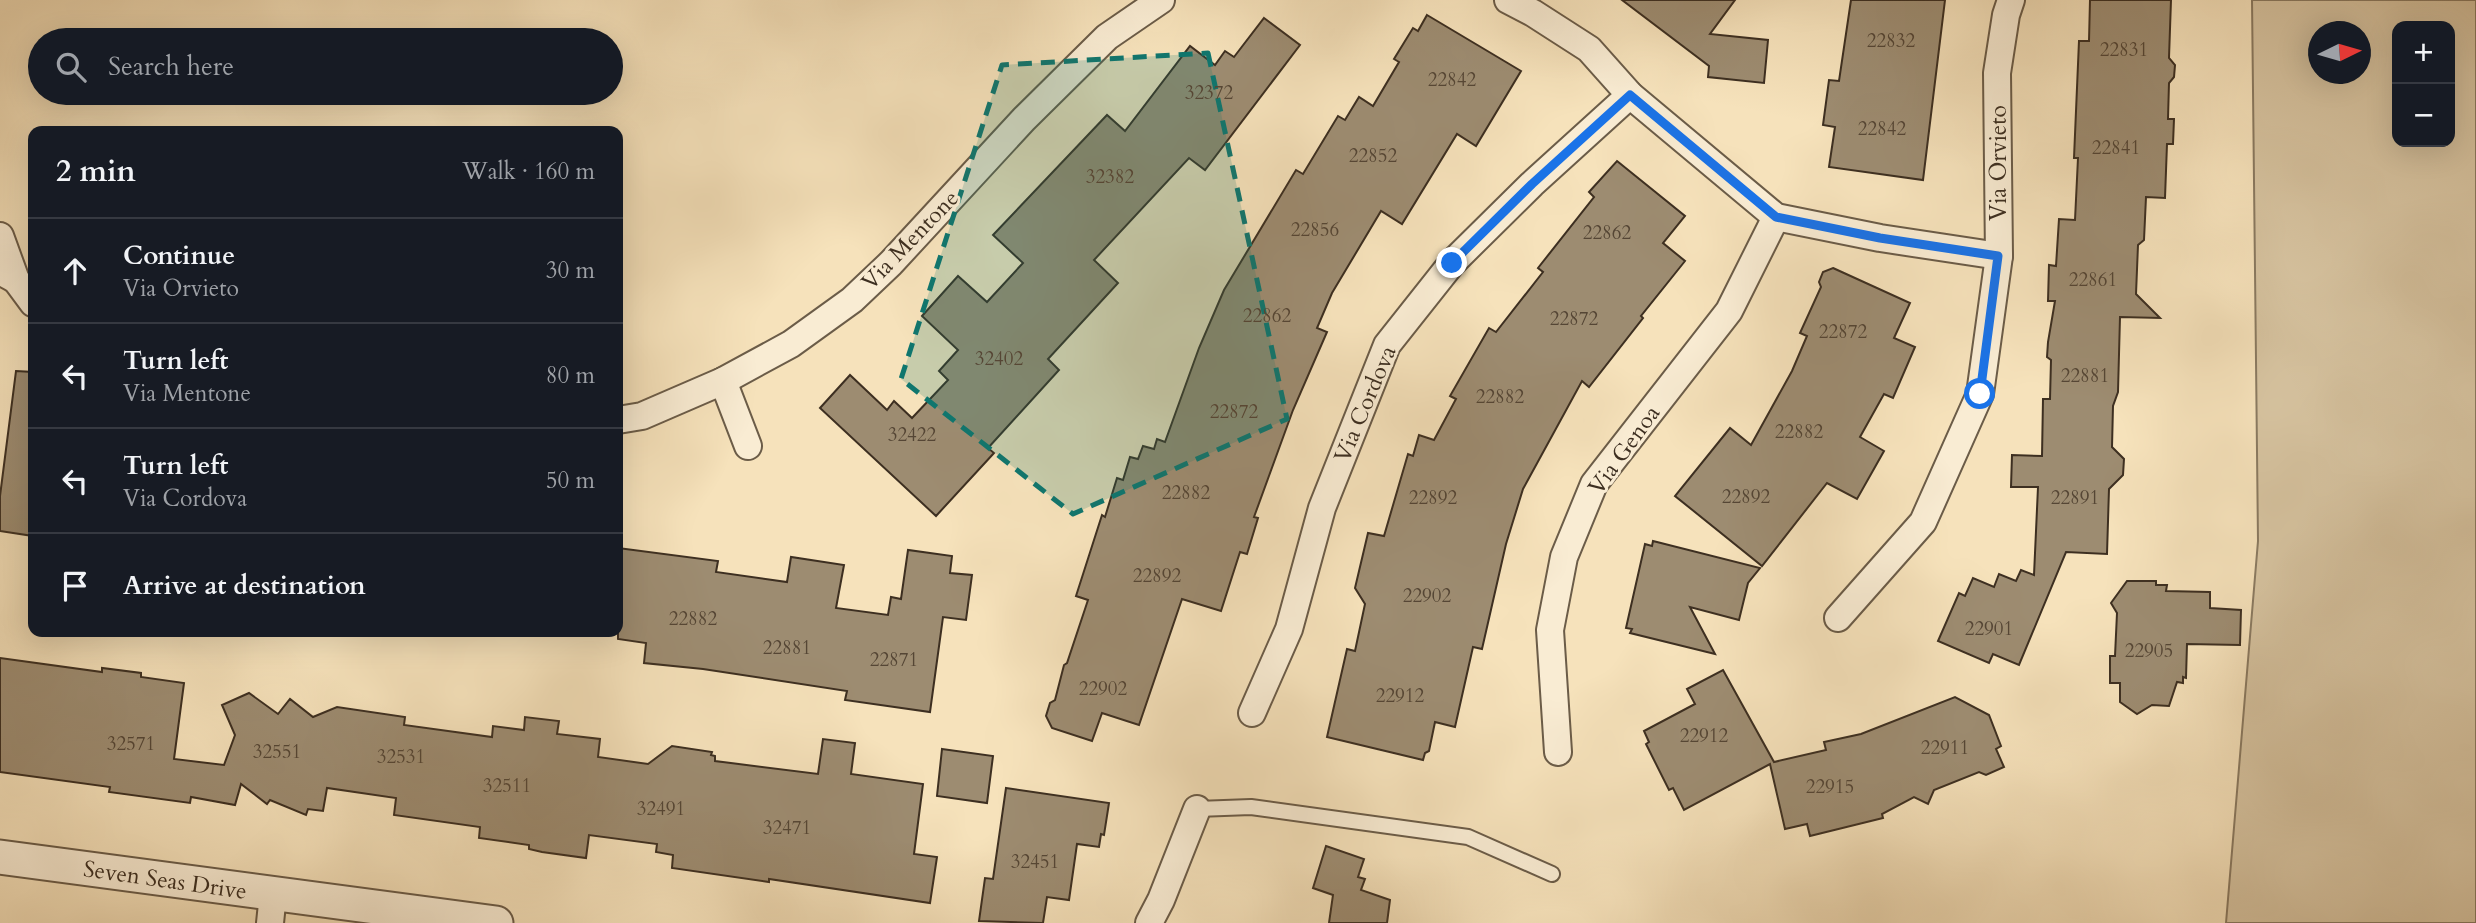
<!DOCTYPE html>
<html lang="en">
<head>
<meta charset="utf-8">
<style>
  :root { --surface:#171b24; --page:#20242c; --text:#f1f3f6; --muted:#9ea1a6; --line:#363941 }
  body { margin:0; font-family:Cardo,serif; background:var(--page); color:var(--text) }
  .controls { position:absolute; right:21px; top:21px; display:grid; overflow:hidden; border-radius:14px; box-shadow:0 7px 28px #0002 }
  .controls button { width:63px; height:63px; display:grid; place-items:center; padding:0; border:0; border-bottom:2px solid var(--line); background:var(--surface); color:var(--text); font:35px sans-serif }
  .compass { position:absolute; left:2308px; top:21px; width:63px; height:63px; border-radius:50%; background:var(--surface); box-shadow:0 7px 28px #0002; rotate:85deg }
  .stop { position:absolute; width:21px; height:21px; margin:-16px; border:5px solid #1a73e8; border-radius:50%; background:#fff }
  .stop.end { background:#1a73e8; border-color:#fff; box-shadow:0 2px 7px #0008 }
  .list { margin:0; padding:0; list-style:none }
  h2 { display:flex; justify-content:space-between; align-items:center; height:91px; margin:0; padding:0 28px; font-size:30px }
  h2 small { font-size:23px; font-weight:400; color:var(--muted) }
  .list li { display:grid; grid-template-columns:46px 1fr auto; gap:21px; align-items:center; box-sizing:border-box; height:105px; padding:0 28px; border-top:2px solid var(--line) }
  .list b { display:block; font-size:26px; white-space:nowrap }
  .list p { margin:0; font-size:23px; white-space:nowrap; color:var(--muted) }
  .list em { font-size:23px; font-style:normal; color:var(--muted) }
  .icon { flex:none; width:38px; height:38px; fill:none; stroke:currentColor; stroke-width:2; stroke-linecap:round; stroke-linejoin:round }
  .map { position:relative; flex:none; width:2476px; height:923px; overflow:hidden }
  .search { position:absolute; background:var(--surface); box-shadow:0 7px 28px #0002; left:28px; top:28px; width:595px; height:77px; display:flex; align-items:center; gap:18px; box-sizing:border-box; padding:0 24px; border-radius:38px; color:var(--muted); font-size:26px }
  .panel { position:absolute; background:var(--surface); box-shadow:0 7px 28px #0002; left:28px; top:126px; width:595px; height:511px; border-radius:14px }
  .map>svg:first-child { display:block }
  .green { fill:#d7c4a1; stroke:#8a7a61; stroke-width:2; fill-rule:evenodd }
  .building { fill:#9d8c71; stroke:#3d2f21; stroke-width:2 }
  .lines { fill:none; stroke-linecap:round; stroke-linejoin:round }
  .service-casing { stroke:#6b5c48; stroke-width:18 }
  .minor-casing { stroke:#6b5c48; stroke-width:30 }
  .tertiary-casing { stroke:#6b5c48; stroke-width:37 }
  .service { stroke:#f9ecd3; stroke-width:14 }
  .minor { stroke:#f9ecd3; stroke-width:26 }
  .tertiary { stroke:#f9ecd3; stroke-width:33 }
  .route { stroke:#1a73e8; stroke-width:9 }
  .marked { fill:#0f766e; fill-opacity:0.2; stroke:#0f766e; stroke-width:5; stroke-dasharray:14 9; stroke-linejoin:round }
  .labels { text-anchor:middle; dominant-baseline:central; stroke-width:6; stroke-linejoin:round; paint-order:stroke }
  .number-label { font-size:19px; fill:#554635 }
  .street-label { font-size:23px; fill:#3d2f21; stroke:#f9ecd3 }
</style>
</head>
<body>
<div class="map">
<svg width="2476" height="923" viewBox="0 0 2476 923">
  <rect width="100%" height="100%" fill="#f6e2bb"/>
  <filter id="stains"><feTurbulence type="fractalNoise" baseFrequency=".00286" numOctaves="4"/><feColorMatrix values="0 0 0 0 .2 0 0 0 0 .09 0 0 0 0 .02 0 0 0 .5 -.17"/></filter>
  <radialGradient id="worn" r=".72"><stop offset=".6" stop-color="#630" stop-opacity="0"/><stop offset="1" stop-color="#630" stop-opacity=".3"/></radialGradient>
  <path class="green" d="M2252,0H2476V923H2226L2258,541ZM2397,26H2450V142H2397ZM2318,32H2360V74H2318Z"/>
  <g class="building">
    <path d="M1622,0H1735L1710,34L1768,40L1764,83L1708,77L1709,66Z"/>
    <path d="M1851,0H1945L1923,180L1829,167L1835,127L1823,125L1829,80L1839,81Z"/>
    <path d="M2090,0H2171L2169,58L2175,65L2174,77L2169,83L2168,119H2174L2173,144H2167L2165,198L2146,197L2144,240L2138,245L2136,294L2160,318L2120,317L2118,392L2113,406L2112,447L2124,459L2123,475L2109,489L2107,554L2066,552L2019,665L1993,654L1989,663L1938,641L1959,593L1965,596L1973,578L1994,587L1999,574L2016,581L2021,570L2034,575L2038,487H2011L2012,455L2042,456L2043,399H2050L2051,360L2047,357L2048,342L2055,301H2048L2049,265L2056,266L2059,219L2075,220L2078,158H2074L2079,41H2089Z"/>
    <path d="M1427,15L1521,71L1476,146L1457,134L1402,224L1381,211L1332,293L1317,328L1327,332L1293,410L1254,517L1258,518L1247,554L1240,552L1221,611L1182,599L1139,725L1102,713L1092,741L1052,728L1046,716L1050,703L1055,700L1064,665L1067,663L1088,600L1076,596L1102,515L1105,517L1117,478L1123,480L1130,457L1138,459L1143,446L1154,449L1157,439L1165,442L1199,348L1224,290L1296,170L1303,174L1338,116L1345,120L1359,97L1373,106L1399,62L1394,59L1413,28L1418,31Z"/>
    <path d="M1264,18L1300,45L1205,170L1189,158L1094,260L1118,283L1048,359L1059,370L988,448L994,453L936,516L820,408L850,375L887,410L894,401L912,418L948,380L939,371L958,350L922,316L958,276L987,302L1023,263L993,235L1107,115L1125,131L1190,46L1215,65L1225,51L1234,57Z"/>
    <path d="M1617,161L1685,216L1663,243L1685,261L1641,316L1643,318L1589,387L1582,381L1523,489L1506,544L1482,649L1473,647L1455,727L1435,722L1429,751L1425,753L1423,760L1327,737L1347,649L1355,651L1365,604L1355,588L1368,533L1384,536L1408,454L1413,456L1419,435L1434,440L1456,399L1450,396L1489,328L1496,332L1543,272L1538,268L1594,197L1589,192Z"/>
    <path d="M1833,268L1910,303L1894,338L1915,347L1893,398L1884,394L1860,437L1884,451L1857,499L1827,483L1762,566L1675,496L1730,428L1751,445L1792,371L1807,336L1800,333L1821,287L1819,282L1823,272Z"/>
    <path d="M16,371L33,372V536L0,531V496Z"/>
    <path d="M1653,541L1760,568L1748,583L1739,620L1690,607L1715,654L1630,633L1632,629L1626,628L1645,544L1652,546Z"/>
    <path d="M618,548L718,561L716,572L787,582L791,557L844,565L836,608L888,615L891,597L901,599L908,550L952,556L950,573L972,575L966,620L943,617L930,712L845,700L847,691L703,669L644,663L646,643L618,639Z"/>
    <path d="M2127,581H2156V585H2167L2166,591L2210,592V608L2241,610L2240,645L2187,644L2186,678L2183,677V683L2177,682L2169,706L2152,705L2137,714L2120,702V683H2110V656H2115L2117,613L2111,603Z"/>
    <path d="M0,658L102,672V668L141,673V677L184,683L174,759L224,765L235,735L222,705L249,693L278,714L290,699L313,717L337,707L405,717L404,725L492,737L493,726L524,730L525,717L559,721L557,734L600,739L598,757L648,764L672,746L712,752L711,755L715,756V761L818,774L823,739L855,743L851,774L923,784L914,854L937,857L930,903L769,879V882L672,868L673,855L656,852L657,844L589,835L586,858L542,852L529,849V845L479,838L480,827L394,815L396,798L327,788L323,811L308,809L306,815L270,800L267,804L241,784L235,805L191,797L190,803L109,792L110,787L0,772Z"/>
    <path d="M1723,670L1774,762L1826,750L1824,742L1861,734L1955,697L1989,715L2001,746L1996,749L2004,767L1986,775L1979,772L1934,790L1928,804L1914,797L1882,814L1883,818L1810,836L1807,824L1785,829L1770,764L1684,810L1673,788L1669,790L1646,744L1649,742L1644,731L1695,704L1687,689Z"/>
    <path d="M942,749L993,756L987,803L937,796Z"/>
    <path d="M1006,788L1109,803L1104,835L1101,834L1099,847L1077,844L1069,900L1047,897L1043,923L979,921L985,878L993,879Z"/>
    <path d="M1326,846L1364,859L1358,877L1365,879L1361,890L1390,900L1387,923H1329L1333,895L1313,888Z"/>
  </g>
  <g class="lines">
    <g class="service-casing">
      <path id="service" d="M1197,809L1251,807L1468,837L1552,874"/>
    </g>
    <g class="minor-casing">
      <g id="minor">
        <path d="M1508,0L1533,13L1589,49L1630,95L1776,217L1880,238L1999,256"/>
        <path d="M0,236L16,280L0,271"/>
        <path d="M16,280L33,303"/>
        <path d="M723,381L748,446"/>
        <path d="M618,420L642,416L723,381L791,344L852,300L891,263L1024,119L1107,37L1161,0"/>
        <path d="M1838,618L1923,522L1980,394L1999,256L1997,73L2006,15L2011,0"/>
        <path d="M1252,713L1289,629L1322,508L1387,345L1452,263L1532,184L1630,95"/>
        <path d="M1558,752L1550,630L1564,557L1594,484L1729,311L1776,217"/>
        <path d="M270,923L273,894"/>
        <path d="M1149,923L1161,900L1197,809"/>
      </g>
    </g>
    <g class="tertiary-casing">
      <path id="tertiary" d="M0,857L496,923"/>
    </g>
    <use href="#service" class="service"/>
    <use href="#minor" class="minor"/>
    <use href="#tertiary" class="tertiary"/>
  </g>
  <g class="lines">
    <path class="route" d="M1452,263L1532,184L1630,95L1776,217L1880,238L1998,256L1980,394"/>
  </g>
  <path class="marked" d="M1208,53L1287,419L1073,514L901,379L1002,65Z"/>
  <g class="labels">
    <g class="number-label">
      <text x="1891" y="41">22832</text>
      <text x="2124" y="50">22831</text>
      <text x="1452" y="80">22842</text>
      <text x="1209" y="93">32372</text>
      <text x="1882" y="129">22842</text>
      <text x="2116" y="148">22841</text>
      <text x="1373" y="156">22852</text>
      <text x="1110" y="177">32382</text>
      <text x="1315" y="230">22856</text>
      <text x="1607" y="233">22862</text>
      <text x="2093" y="280">22861</text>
      <text x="1267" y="316">22862</text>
      <text x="1574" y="319">22872</text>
      <text x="1843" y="332">22872</text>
      <text x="999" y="359">32402</text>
      <text x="2085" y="376">22881</text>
      <text x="1500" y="397">22882</text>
      <text x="1234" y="412">22872</text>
      <text x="1799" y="432">22882</text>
      <text x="912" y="435">32422</text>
      <text x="1186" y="493">22882</text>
      <text x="1746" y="497">22892</text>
      <text x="1433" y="498">22892</text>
      <text x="2075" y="498">22891</text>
      <text x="1157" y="576">22892</text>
      <text x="1427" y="596">22902</text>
      <text x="693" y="619">22882</text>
      <text x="1989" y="629">22901</text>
      <text x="787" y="648">22881</text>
      <text x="2149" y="651">22905</text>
      <text x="894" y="660">22871</text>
      <text x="1103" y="689">22902</text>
      <text x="1400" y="696">22912</text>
      <text x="1704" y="736">22912</text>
      <text x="131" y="744">32571</text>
      <text x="1945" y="748">22911</text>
      <text x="277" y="752">32551</text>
      <text x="401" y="757">32531</text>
      <text x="507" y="786">32511</text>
      <text x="1830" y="787">22915</text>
      <text x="661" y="809">32491</text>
      <text x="787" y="828">32471</text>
      <text x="1035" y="862">32451</text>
    </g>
    <g class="street-label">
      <text transform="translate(1998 163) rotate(-90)">Via Orvieto</text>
      <text transform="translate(910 240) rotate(-46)">Via Mentone</text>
      <text transform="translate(1365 404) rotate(-67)">Via Cordova</text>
      <text transform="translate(1624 450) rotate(-54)">Via Genoa</text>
      <text transform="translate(165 880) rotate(8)">Seven Seas Drive</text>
    </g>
  </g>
  <rect width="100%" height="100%" filter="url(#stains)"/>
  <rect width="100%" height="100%" fill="url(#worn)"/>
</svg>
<div class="controls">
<button>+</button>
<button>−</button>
</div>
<svg class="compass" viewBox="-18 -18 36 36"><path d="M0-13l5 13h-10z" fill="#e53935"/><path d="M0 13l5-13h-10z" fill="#9ea1a6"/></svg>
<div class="stop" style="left:1980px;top:394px"></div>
<div class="stop end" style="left:1452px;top:263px"></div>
<div class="search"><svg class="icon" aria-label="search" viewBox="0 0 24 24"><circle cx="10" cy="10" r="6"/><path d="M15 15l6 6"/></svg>Search here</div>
<section class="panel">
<h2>2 min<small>Walk · 160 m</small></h2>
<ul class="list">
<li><svg class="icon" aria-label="ahead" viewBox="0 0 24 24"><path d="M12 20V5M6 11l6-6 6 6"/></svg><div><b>Continue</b><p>Via Orvieto</p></div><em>30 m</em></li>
<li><svg class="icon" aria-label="left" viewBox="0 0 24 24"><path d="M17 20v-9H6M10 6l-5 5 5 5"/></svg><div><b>Turn left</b><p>Via Mentone</p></div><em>80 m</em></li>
<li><svg class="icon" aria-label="left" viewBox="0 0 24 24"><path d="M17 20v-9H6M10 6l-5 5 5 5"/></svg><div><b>Turn left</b><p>Via Cordova</p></div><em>50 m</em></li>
<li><svg class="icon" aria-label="arrive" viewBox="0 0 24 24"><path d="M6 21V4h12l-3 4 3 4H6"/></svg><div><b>Arrive at destination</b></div></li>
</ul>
</section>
</div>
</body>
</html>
